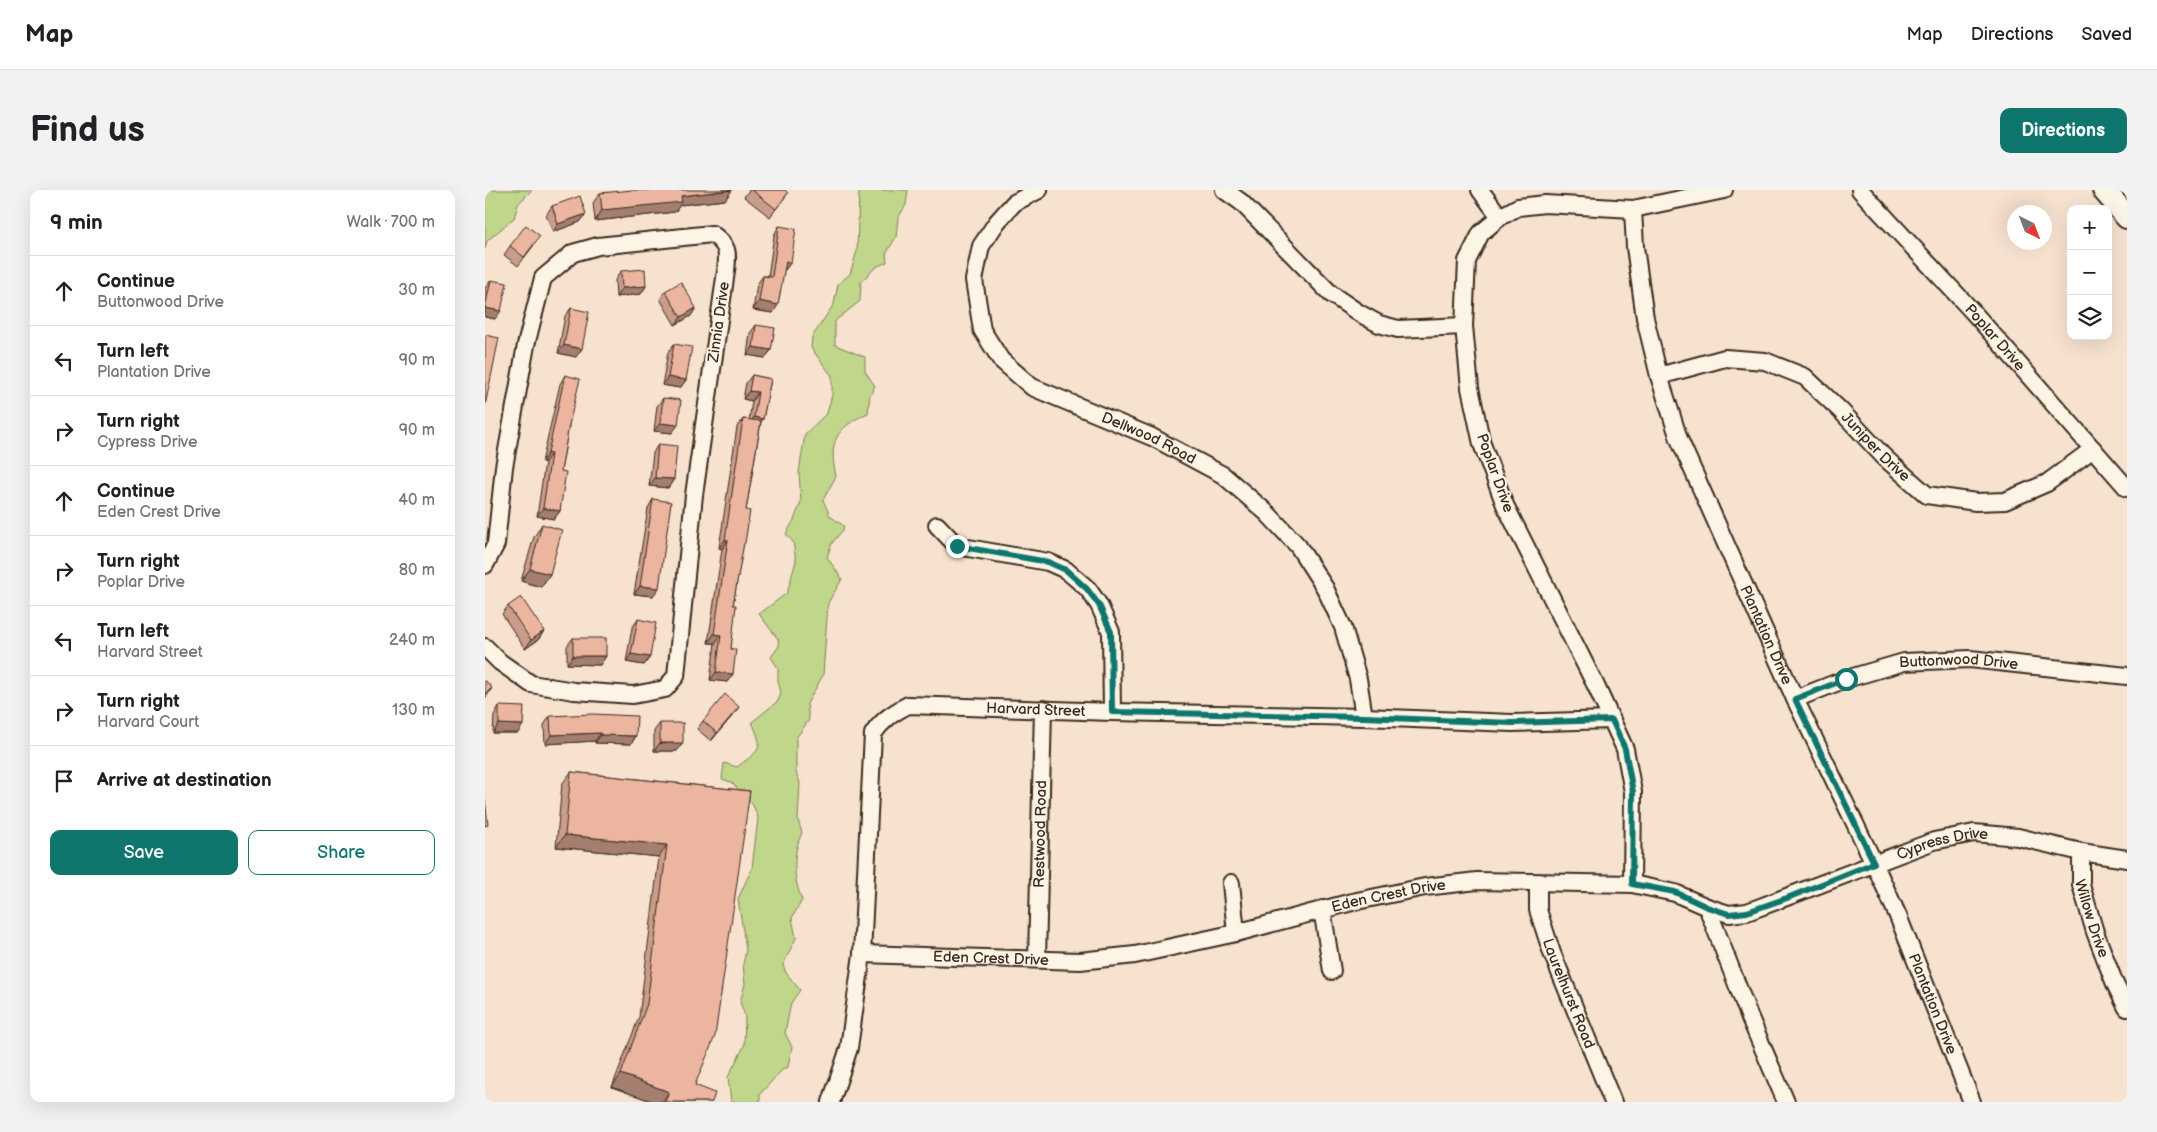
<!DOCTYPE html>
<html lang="en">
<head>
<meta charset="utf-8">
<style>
  :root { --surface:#fff; --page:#f2f2f2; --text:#202124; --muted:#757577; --line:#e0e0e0; --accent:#0f766e }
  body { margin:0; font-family:"Balsamiq Sans",sans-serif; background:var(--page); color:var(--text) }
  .controls { position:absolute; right:15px; top:15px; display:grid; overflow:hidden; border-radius:10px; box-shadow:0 5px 20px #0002 }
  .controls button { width:45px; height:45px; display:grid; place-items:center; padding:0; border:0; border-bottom:1px solid var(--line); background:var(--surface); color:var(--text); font:25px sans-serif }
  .compass { position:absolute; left:1522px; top:15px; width:45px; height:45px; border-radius:50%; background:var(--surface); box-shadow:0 5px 20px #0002; rotate:138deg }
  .stop { position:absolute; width:15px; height:15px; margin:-11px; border:4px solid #0f766e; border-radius:50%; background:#fff }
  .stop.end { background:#0f766e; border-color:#fff; box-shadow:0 1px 5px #0008 }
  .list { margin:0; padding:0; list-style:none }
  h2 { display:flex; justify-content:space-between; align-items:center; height:65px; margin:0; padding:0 20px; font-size:21px }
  h2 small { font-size:16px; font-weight:400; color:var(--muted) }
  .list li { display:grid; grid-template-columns:32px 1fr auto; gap:15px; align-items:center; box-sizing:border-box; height:70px; padding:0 20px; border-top:1px solid var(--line) }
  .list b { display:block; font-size:19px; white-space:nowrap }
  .list p { margin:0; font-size:16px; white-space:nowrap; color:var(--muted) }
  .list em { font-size:16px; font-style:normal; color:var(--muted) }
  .actions { display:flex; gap:10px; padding:15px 20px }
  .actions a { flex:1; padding:11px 0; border:1px solid var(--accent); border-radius:10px; text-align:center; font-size:18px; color:var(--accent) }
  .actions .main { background:var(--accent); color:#fff }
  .icon { flex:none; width:28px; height:28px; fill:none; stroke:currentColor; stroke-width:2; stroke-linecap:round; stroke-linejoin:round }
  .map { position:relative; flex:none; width:1642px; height:912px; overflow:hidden; border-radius:10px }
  header { display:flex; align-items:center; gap:30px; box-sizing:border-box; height:70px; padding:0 25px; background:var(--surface); border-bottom:1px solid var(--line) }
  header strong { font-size:24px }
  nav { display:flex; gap:28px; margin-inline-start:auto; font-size:18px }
  .intro { display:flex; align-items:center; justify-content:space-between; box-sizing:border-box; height:120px; padding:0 30px }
  h1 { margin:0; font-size:35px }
  .button { padding:12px 22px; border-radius:10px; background:var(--accent); color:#fff; font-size:18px; font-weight:700 }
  main { display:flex; gap:30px; padding:0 30px }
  aside { flex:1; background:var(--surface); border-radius:10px; box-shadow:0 5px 20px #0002 }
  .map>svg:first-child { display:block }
  .green { fill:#c0d68b; stroke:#7e8054 }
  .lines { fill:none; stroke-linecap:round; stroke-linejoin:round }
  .street-casing { stroke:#3b2a1e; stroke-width:20 }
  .secondary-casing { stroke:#3b2a1e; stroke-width:26 }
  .street { stroke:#fcf5e5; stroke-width:16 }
  .secondary { stroke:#fcf5e5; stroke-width:22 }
  .wall { fill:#ca9c8a; stroke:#3b2a1e }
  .shaded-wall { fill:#a47f70; stroke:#3b2a1e }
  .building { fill:#ebb5a0; stroke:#3b2a1e }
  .route { stroke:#0f766e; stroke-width:6 }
  .labels { text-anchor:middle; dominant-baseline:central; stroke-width:4.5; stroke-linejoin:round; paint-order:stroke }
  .street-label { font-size:15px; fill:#3b2a1e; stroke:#fcf5e5 }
</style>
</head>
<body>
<header>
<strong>Map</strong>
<nav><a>Map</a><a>Directions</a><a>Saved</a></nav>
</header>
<div class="intro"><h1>Find us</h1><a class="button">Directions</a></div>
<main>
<aside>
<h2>9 min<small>Walk · 700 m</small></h2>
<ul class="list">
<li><svg class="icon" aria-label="ahead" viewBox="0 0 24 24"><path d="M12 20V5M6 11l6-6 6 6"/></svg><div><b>Continue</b><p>Buttonwood Drive</p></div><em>30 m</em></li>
<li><svg class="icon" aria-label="left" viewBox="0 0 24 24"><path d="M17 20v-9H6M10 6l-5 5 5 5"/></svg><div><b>Turn left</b><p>Plantation Drive</p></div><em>90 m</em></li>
<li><svg class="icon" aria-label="right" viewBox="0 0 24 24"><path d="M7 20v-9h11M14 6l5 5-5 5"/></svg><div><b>Turn right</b><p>Cypress Drive</p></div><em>90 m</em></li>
<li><svg class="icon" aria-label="ahead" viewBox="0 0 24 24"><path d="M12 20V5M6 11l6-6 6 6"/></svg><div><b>Continue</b><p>Eden Crest Drive</p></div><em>40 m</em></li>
<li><svg class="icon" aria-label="right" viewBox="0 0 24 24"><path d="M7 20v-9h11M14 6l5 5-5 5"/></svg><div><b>Turn right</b><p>Poplar Drive</p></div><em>80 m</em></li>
<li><svg class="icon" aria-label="left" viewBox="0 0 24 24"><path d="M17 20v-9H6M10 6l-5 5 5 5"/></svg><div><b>Turn left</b><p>Harvard Street</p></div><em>240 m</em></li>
<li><svg class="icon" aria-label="right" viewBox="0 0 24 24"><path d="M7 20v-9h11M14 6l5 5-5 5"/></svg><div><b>Turn right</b><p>Harvard Court</p></div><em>130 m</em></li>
<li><svg class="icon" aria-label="arrive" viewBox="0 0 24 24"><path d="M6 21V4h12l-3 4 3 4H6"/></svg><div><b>Arrive at destination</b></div></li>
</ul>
<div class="actions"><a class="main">Save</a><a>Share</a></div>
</aside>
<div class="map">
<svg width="1642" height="912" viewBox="0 0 1642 912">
  <rect width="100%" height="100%" fill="#f7e2d0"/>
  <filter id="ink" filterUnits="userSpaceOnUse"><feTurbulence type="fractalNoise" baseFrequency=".02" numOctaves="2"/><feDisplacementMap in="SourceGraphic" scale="10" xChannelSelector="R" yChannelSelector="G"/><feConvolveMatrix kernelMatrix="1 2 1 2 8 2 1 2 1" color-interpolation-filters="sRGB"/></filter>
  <g filter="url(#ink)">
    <g class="green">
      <path d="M0,0H47L33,14L29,28L2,51L0,59Z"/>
      <path d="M374,0H423L421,15L413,28L411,47L401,64L402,72L391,77L376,92L375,111L350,131V155L380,167V181L390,196L385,205L383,223C351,238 343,251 351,286L338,310L345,326L359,336L358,340L347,353L342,367L357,389L343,413L338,485L322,514L324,530L311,548V582L315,593L313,630L317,643C307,663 308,689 317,710L307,728L311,748L298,775L301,783L315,800L306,813L300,843L307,857L303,877L297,880L275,904V912H246L243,887L259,856L260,826L255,812L260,794L258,774L261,760L253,709L267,678L273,628L268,615L246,592L237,589L239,573L252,577C276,559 279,560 267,532L293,511L296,503L293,491V478L286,467L294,456L293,449L274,424L302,403L311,371L308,352L301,344L309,330L316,312L314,282L320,244L342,223L347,205V186L326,158L327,147L349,114L353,94L365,84L372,61Z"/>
    </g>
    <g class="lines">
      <g class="street-casing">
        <g id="street">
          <path id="s1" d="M554,0L529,13L512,32L496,56L489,90L497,140L516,170L547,197L667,247L738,285L782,323L813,356L840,398L858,437L873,489L879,527"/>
          <path d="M739,0L756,12L846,104L874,123L894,134L913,139L979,136"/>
          <path d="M995,0L1015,27"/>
          <path id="s2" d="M1375,0L1488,122L1642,298"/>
          <path id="s3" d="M1148,19L1150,57L1160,128L1174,186L1194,249L1310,509L1389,673L1413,726L1487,912"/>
          <path id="s4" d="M1174,186L1240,168L1280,171L1320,187L1356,221L1400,268L1442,305L1491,312L1520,311L1562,293L1608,259"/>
          <path d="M452,335L472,356L563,372L581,380L603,399L614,415L626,442L627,522"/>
          <path d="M0,375L11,354L19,277L41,155L58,88L88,63L113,56L227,44C244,56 243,62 241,81L209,305L191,486L180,499L148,505L89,501L46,494L15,472L0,457"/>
          <path id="s5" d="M1310,509L1361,489L1419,472L1485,469L1642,486"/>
          <path id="s6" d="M1596,662V695L1610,742L1630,794L1642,818"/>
          <path d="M746,693L751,743"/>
          <path id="s7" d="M1053,693V720L1067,763L1128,912"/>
          <path d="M1147,694L1148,602L1140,559L1111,496L1020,315L997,254L985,198L979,136L982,71L996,43L1015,27L1033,17L1060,14L1148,19L1239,0"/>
          <path id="s8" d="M1222,717L1244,724L1262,722L1449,651L1489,643L1533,647L1596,662L1642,669"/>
          <path d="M837,719L847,781"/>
          <path id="s9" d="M377,764L595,771L650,765L751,743L867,712L940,697L992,691L1147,694L1190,703L1222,717L1265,828L1301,912"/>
          <path id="s10" d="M552,769L558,519"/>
          <path id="s11" d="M346,912L364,858L377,764L388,544C397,530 408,523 423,515L627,522L879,527L1027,533L1127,530"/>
        </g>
      </g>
      <g class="secondary-casing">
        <path id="secondary" d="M1619,0L1642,27"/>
      </g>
      <use href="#street" class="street"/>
      <use href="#secondary" class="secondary"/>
    </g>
    <g class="wall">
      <path d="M247,0L240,10L195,15L190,22L110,31L108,13L115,3Z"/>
      <path d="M264,0H300L303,3L285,27L259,7Z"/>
      <path d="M67,16L101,24L95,32L68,42L61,25Z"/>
      <path d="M294,36L306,72L300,80H299L288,123L268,120L272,94L278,86H283L289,45Z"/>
      <path d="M49,55L33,76L19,65L25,56Z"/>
      <path d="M136,81L161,96L156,104L131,107L130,90Z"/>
      <path d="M6,90L10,129L0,127V98Z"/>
      <path d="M180,101L206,126L190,135L175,109Z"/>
      <path d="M86,118L91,167L73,163L80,126Z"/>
      <path d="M271,135L286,160L280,168L262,165L265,143Z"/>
      <path d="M189,154L201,190L195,198L177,195L183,162Z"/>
      <path d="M80,185L84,235L76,281L75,321L69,329L52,326L60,272H57L75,194Z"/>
      <path d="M267,185L286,189L278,229L276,232L261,320L258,356L248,415L246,459L248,484L242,492L225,490L230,453H223L237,359L234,358L252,237L258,229L264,230L267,211L258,209L261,193Z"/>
      <path d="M178,208L187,243L169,241L172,216Z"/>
      <path d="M173,254L189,289L183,298L164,296L168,263Z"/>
      <path d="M168,309V406L149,404L163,318Z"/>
      <path d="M57,334L65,384L56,397L36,391L49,347Z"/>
      <path d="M23,416L59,441L53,450L40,459L17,424Z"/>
      <path d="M153,429L165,467L159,475L141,472L147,438Z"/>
      <path d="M88,448L121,466L115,475L82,474V456Z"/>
      <path d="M14,516L33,543H8L9,525Z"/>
      <path d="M248,525L226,551L212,539L218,531Z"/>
      <path d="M65,526L151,546L146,554L110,553V551L60,554L59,535Z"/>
      <path d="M175,533L198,553L192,561H169V541Z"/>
      <path d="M86,582L265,601L210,895L227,912H169L127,897L154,827L174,667L71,657L77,594Z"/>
    </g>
    <g class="shaded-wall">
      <path d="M247,0L240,10L195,15L190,22L110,31L117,20L196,6Z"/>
      <path d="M101,24L95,32L68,42L73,34Z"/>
      <path d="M301,71L306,72L300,80H295Z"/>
      <path d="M161,96L156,104L131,107L137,98Z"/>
      <path d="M274,111L293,115L288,123L268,120Z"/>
      <path d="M0,118L16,121L10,129L0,127Z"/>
      <path d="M211,118L206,126L190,135L196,127Z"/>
      <path d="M79,155L97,159L91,167L73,163Z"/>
      <path d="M268,157L286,160L280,168L262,165Z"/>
      <path d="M183,187L201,190L195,198L177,195Z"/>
      <path d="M264,201L273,202L267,211L258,209Z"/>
      <path d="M269,227L278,229L272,237L264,235Z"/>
      <path d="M175,233L193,235L187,243L169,241Z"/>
      <path d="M63,263L66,264L60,272H57Z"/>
      <path d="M170,288L189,289L183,298L164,296Z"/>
      <path d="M58,318L75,321L69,329L52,326Z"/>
      <path d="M240,350H243L237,359L234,358Z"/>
      <path d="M45,379L65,384L56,397L36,391Z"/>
      <path d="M155,396L174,398L168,406L149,404Z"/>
      <path d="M59,441L53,450L40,459L46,450Z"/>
      <path d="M229,444L236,445L230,453H223Z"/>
      <path d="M146,464L165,467L159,475L141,472Z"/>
      <path d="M88,466H121L115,475L82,474Z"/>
      <path d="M231,482L248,484L242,492L225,490Z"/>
      <path d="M7,498L2,506L0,508V504Z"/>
      <path d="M254,517L248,525L226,551L232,543Z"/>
      <path d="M14,534L38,535L33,543H8Z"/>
      <path d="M116,543L110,551L60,554L66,545Z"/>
      <path d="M116,545L151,546L146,554L110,553Z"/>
      <path d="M175,553H198L192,561H169Z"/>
      <path d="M80,645L182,655L174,667L71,657Z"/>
      <path d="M136,884L184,902L177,912H169L127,897Z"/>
    </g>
    <g class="building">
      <path d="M148,0H247L196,6L197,12L117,20L115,3Z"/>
      <path d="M267,0H300L303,3L291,19Z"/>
      <path d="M95,6L101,24L73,34L67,16Z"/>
      <path d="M41,35L55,46L39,67L25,56Z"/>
      <path d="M294,36L311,39L306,72L301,71L293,115L274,111L278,86L287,87Z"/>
      <path d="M160,79L161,96L137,98L136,81Z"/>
      <path d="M6,90L22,93L16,121L0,118Z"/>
      <path d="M196,92L211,118L196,127L180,101Z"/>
      <path d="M86,118L104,122L97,159L79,155Z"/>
      <path d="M271,135L290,138L286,160L268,157Z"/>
      <path d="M0,145L14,148L0,216Z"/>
      <path d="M189,154L207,157L201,190L183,187Z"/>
      <path d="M80,185L95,189L84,235L76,281L81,282L75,321L58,318L66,264L63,263Z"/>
      <path d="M267,185L286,189L278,229L269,227L273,202L264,201Z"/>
      <path d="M178,208L196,210L193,235L175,233Z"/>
      <path d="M258,229L276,231L261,320L265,321L260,353H259L248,415H251L246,459H251L248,484L231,482L236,445L229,444L243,350H240Z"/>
      <path d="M173,254L192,256L189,289L170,288Z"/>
      <path d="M168,309L186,312L174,398L155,396Z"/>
      <path d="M57,334L77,340L65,384L45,379Z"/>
      <path d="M36,407L59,441L46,450L23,416Z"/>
      <path d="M153,429L171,433L165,467L146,464Z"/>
      <rect x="88" y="448" width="33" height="18"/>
      <path d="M0,490L7,498L0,504Z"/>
      <path d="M240,504L254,517L232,543L218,531Z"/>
      <path d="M14,516L39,517L38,535L14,534Z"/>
      <path d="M107,524L152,526L151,546L116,545V543L66,545L65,526Z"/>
      <rect x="175" y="533" width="23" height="20"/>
      <path d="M86,582L265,601L230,846L210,895L230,903L227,912H180L184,902L136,884L162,814L182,655L80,645Z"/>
      <path d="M0,609L3,635L0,636Z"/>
    </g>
  </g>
  <g class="lines" filter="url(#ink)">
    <path class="route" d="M472,356L563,372L581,380L602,399L614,415L626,442L627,522L879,527L1027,533L1127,530L1140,559L1148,602L1147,694L1190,702L1222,717L1244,724L1262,722L1302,708L1389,673L1310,509L1361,489"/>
  </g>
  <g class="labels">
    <g class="street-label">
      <text transform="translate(234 132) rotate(-82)">Zinnia Drive</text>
      <text stroke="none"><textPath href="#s2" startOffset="200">Poplar Drive</textPath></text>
      <text stroke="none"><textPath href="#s1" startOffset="372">Dellwood Road</textPath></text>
      <text stroke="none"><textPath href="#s4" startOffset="251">Juniper Drive</textPath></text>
      <text transform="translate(1010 283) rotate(70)">Poplar Drive</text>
      <text stroke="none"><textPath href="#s3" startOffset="450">Plantation Drive</textPath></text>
      <text stroke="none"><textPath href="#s5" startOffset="170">Buttonwood Drive</textPath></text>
      <text stroke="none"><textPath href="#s11" startOffset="546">Harvard Street</textPath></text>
      <text stroke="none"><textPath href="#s10" startOffset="125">Restwood Road</textPath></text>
      <text stroke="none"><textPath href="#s8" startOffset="249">Cypress Drive</textPath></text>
      <text stroke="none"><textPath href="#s9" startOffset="534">Eden Crest Drive</textPath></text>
      <text stroke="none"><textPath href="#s6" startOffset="68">Willow Drive</textPath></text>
      <text stroke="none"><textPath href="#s9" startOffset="129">Eden Crest Drive</textPath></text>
      <text stroke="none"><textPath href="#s7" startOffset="116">Laurelhurst Road</textPath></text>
      <text stroke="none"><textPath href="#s3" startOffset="855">Plantation Drive</textPath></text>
    </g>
  </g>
</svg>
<div class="controls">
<button>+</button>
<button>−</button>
<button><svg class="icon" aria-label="layers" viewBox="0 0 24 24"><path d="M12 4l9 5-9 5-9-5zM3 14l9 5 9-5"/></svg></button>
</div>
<svg class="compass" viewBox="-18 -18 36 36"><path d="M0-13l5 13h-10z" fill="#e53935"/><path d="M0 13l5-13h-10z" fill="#757577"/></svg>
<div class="stop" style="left:1361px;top:489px"></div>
<div class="stop end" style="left:472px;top:356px"></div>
</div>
</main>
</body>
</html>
